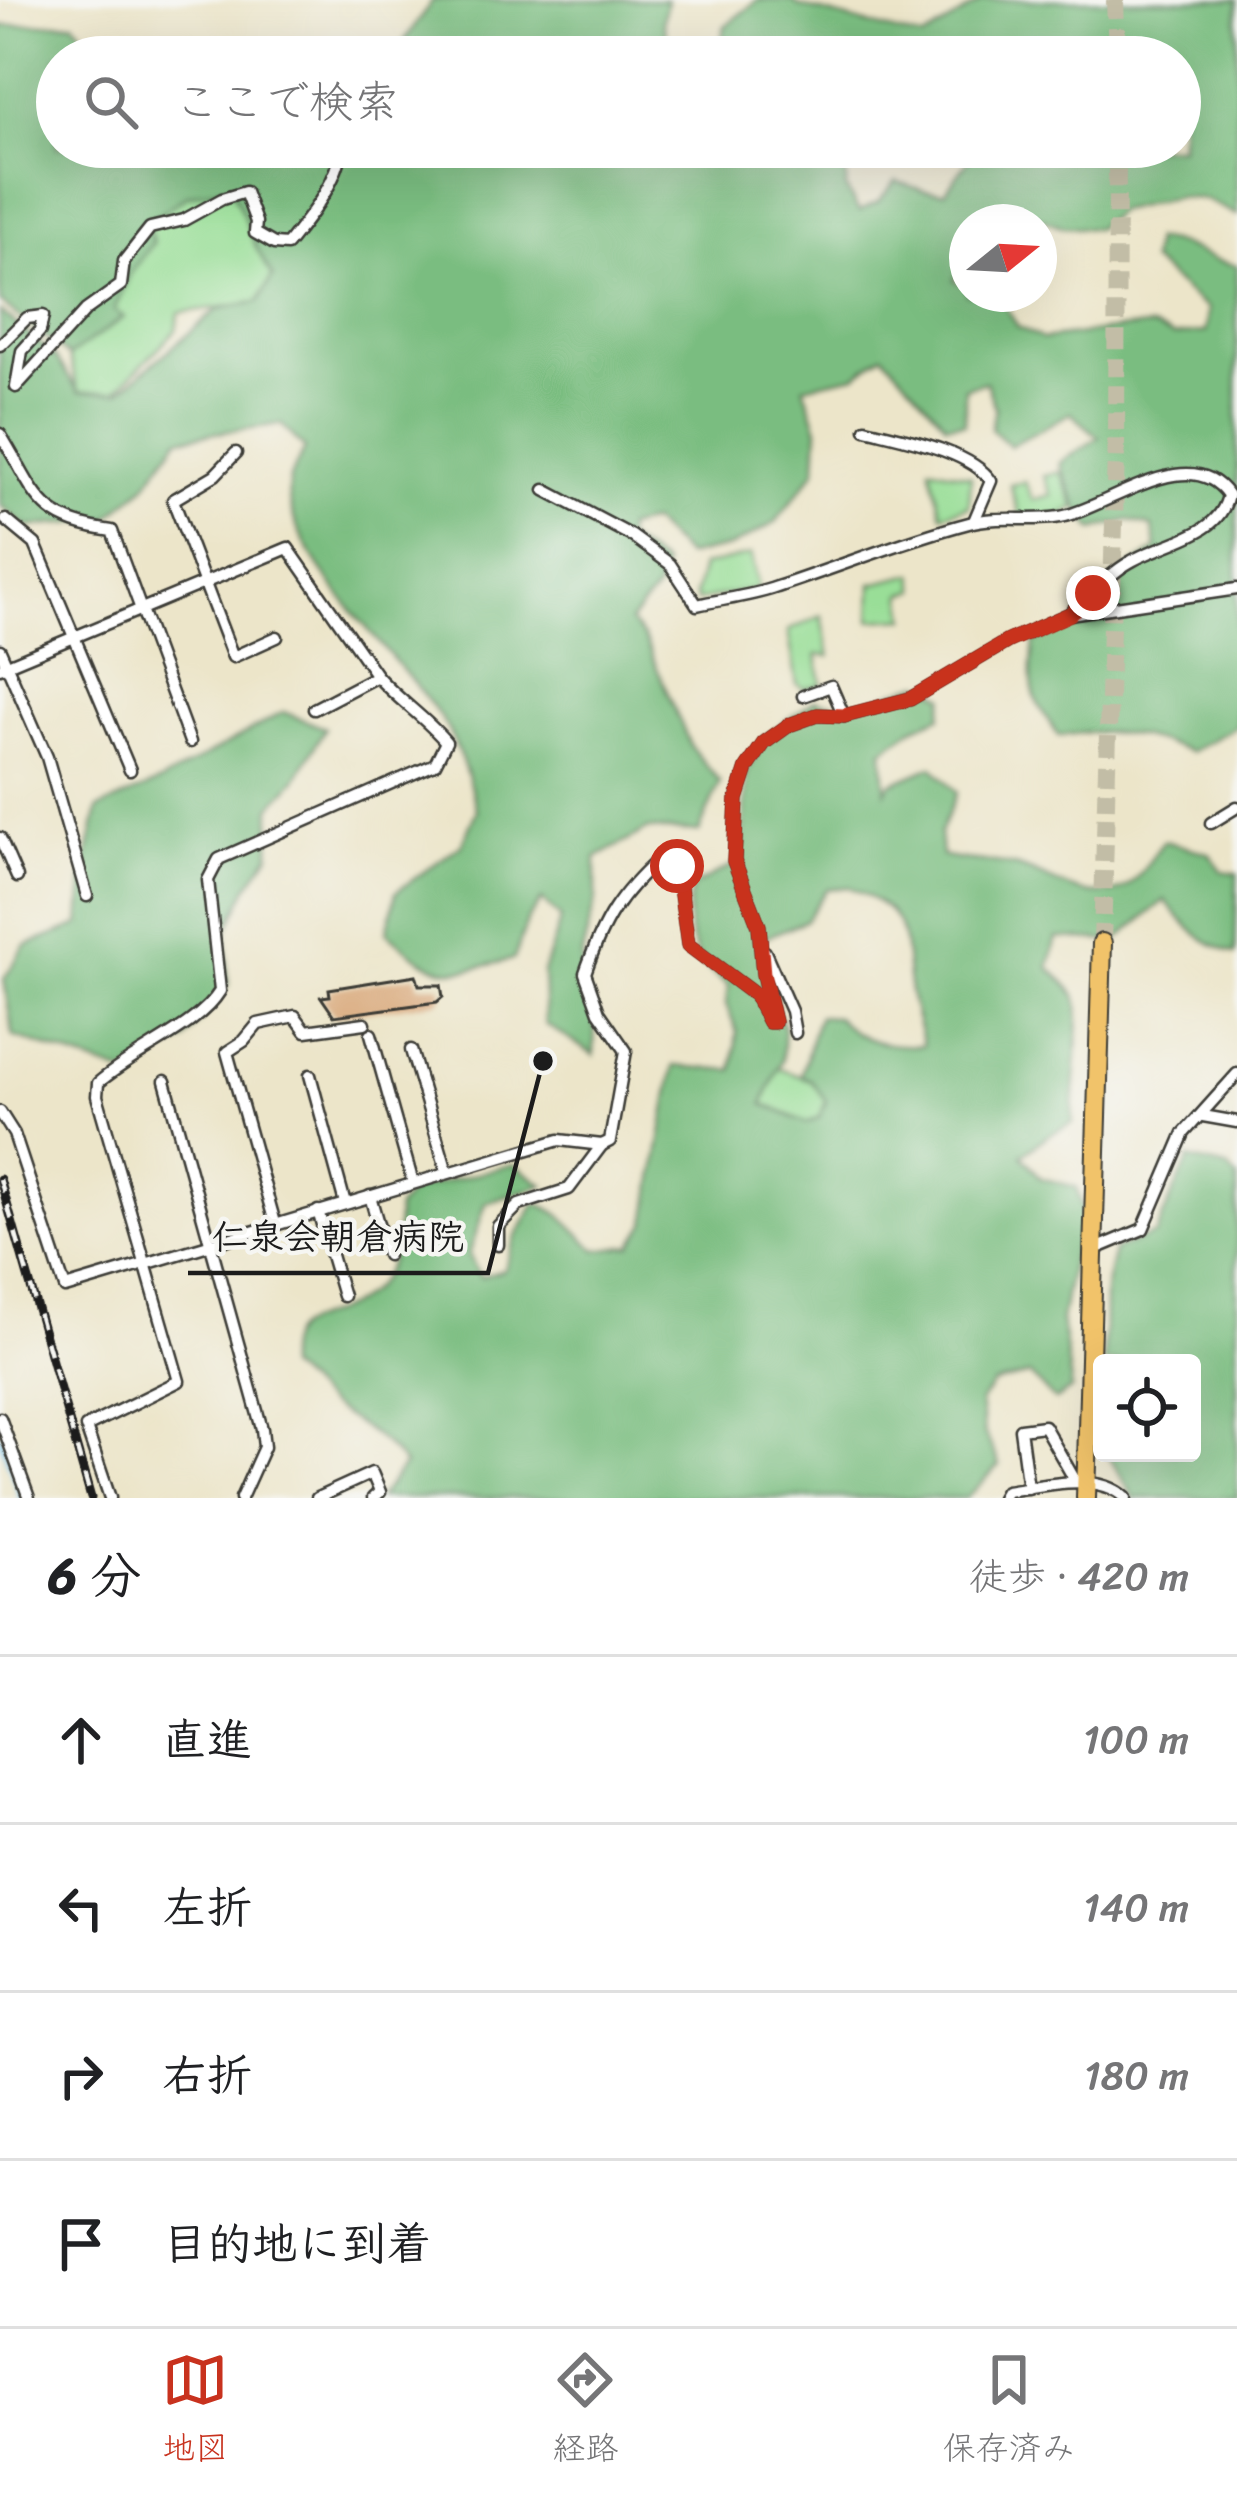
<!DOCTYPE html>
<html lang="ja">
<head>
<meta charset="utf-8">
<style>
  :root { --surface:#fff; --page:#f6f6f6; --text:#202124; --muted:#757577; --line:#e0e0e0; --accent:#c8321e }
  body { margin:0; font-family:Sriracha,"Klee One",sans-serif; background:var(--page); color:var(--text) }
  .controls { position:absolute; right:36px; bottom:36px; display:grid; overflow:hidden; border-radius:12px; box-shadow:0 12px 48px #0002 }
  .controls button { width:108px; height:108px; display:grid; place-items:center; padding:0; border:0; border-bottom:3px solid var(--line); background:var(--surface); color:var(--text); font:60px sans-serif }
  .compass { position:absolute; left:949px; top:204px; width:108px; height:108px; border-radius:50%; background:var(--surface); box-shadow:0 12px 48px #0002; rotate:72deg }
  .stop { position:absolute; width:36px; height:36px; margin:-27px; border:9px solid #c8321e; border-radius:50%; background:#fff }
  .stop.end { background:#c8321e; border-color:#fff; box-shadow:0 3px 12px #0008 }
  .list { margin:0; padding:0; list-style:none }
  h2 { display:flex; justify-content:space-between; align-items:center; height:156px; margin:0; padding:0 48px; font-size:51px }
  h2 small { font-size:39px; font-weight:400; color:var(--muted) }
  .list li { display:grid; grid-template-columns:78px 1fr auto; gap:36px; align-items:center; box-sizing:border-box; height:168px; padding:0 48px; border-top:3px solid var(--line) }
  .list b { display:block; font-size:45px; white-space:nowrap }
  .list em { font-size:39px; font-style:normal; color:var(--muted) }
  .icon { flex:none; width:66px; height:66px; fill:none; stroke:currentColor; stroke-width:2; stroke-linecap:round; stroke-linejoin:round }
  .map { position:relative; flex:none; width:1237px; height:1498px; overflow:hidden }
  .search { position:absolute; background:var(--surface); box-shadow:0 12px 48px #0002; left:36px; right:36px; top:36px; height:132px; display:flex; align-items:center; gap:30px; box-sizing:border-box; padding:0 42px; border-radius:66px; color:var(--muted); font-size:45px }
  .sheet { height:828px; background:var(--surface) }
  nav { display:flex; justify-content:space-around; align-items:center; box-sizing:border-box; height:168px; border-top:3px solid var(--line); background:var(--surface); font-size:33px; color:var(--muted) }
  nav a { display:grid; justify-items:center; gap:6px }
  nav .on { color:var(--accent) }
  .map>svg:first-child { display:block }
  .green { fill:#99de97; stroke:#5a7d5a; stroke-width:3 }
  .forest { fill:#7abd80; stroke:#4b6c4e; stroke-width:3; fill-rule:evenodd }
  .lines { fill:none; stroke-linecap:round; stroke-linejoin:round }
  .stream { stroke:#6cbfe8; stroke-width:4.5 }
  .building { fill:#dbaf84 }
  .trunk-tunnel { stroke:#c2bda6; stroke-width:18; stroke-dasharray:18 9; stroke-linecap:butt }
  .minor-casing { stroke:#3b3a36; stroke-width:15 }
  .trunk-casing { stroke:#3b3a36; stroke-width:22 }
  .minor { stroke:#fff; stroke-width:10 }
  .trunk { stroke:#f1c36a; stroke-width:18 }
  .rail-casing { stroke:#1c1c1c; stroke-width:9 }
  .rail { stroke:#f6f6f2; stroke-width:4.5; stroke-dasharray:14; stroke-linecap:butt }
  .route { stroke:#c8321e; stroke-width:15 }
  .leader { fill:none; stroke:#1c1c1c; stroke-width:4.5 }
  .callout-dot { fill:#1c1c1c; stroke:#f6f6f2; stroke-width:4.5 }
  .callout-label { font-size:36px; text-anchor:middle; font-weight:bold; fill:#1c1c1c; stroke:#f6f6f2; stroke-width:9; stroke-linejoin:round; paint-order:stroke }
</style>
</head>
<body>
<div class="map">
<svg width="1237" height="1498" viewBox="0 0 1237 1498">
  <rect width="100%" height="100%" fill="#f6f6f2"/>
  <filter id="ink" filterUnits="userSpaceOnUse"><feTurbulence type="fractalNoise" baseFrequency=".00833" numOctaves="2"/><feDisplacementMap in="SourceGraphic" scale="24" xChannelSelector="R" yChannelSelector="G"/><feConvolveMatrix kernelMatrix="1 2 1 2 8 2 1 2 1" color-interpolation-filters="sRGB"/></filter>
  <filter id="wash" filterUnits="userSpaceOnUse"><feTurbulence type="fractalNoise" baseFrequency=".004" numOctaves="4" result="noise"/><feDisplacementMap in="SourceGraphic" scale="48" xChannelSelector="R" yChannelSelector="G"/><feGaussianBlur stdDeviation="2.7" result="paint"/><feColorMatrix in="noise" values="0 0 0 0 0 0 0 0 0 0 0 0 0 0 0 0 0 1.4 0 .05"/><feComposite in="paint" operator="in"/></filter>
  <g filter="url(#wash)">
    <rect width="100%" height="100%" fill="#ece5c9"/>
    <g class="green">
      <path d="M230,187C249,220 249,243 273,275L258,302L179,313L176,330L114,393H79L69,356L123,318L114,310L130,274L153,243L146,223L186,196Z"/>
      <path d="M930,467L971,476L969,506L942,514Z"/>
      <path d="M1061,472L1075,508L1062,515L1021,519L1010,485L1025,482L1033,500L1052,495L1044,476Z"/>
      <path d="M751,555L758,588L697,601L695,595L702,566Z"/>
      <path d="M914,574L917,590L903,594L907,618L871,620L872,584Z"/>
      <path d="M822,616L830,656L817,655L822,684L804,689L797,684L788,631Z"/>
      <path d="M778,1068L811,1080L826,1100L821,1117L807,1123L763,1104Z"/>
    </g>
    <g class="forest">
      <path d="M433,0H667L663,21L671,57H393Z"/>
      <path d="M758,0H791L799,6L923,39L984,0H1237V215L1203,199L1178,197L1118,211L1095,229L1063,227L1015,208L984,214L978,222H967V243L954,280L967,287V294H984L1001,300L1018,327L1043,339L1128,328L1152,327L1174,336L1206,332L1208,309C1186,295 1171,277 1150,261L1154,240C1192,242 1204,261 1237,265V726L1190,752C1143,734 1107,727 1059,736C1030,696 1029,691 1034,642L1075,625L1083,597L1157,549L1152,527L1128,520L1094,530L1081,515L1060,463L1099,437L1071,413L1010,446L991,429L995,408L986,382L965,388V423L946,424L883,354L856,375L804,386L818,428L816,470L775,523L730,547L686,556L651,522L626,528L625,538L664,566L656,590L630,622L644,638L691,747L720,782L699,832L649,829L596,858V899L582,953V989L595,1018L594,1055L545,1024L543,972L561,919L542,900L528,919L514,959C446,975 441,980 387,932L396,892L461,845L477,810C469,780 460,749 444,723C408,665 279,551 289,483C290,472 300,459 305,449L281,424L179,438L145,486L106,520L27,527L0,505V311L54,355L79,392H119L218,309L258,302L273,276C249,243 249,219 229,187L186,196L147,223L153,243L130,274L114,310L124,317L69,356L0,302V26L74,22L103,57H57V147H847L846,189L859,211L879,201L896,181L923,190L945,192L978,147H1180V57H717L725,26Z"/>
      <path d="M922,683L945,696L941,716L913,728L883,750L886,792L890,784L932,766L957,792L940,833L942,856C968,863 993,860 1018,867C1052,877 1092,909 1128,886C1142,876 1153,854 1164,841L1209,853L1222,871L1237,873L1235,954C1203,943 1185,927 1165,900L1116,941L1057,938L1049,967C1057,976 1069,985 1076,996C1084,1010 1072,1097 1073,1123L1047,1136L1022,1155L1041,1178L1076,1187L1085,1218L1074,1248L1061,1320L1072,1389L1055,1400L1029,1375L993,1384L980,1402L984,1432L1000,1465L966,1498H379L404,1465C383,1437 358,1425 329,1405C314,1394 302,1379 286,1368C286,1359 285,1347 289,1340C294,1327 306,1322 318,1318C379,1298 397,1273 397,1208L413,1190L514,1164L544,1185L486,1203L469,1255L480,1277L504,1270L515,1239L536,1203C567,1214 573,1230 597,1250L632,1245L646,1223L674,1066L733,1070L737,1032L726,1005L728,985C692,964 681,925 693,886L742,861L747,773L765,737L815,700C867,713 874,695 922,683ZM849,887C903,912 903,923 908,978C910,1000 918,1023 923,1045C889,1047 859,1042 836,1017L819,1016C810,1035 809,1055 801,1075L811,1080L826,1101L820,1117L807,1123L763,1104L782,1060L784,1028L766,974L763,938L805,921L827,889Z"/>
      <path d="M283,712L325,728L296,779L271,807L270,854L249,885L226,932L228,985L185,1040L124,1074L13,1036L4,979L25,946L80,925L84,871L98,809L162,781Z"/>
      <path d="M1189,1159L1228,1168L1237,1178V1498H1134L1107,1453H1192V1363H1104L1105,1290L1114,1250L1155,1234Z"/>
    </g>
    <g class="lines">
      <path class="stream" d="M0,1436L21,1498"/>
    </g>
    <g id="blocks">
      <path class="building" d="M416,975L419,985H441L443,997L437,1002L334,1016L321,997L330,996L329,989Z"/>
    </g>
  </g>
  <g filter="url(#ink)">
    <use href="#blocks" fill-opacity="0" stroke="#3b3a36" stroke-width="3"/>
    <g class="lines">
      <g class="trunk-tunnel">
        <path d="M1115,0L1117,57"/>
        <path d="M1102,943L1116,452L1117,147"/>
      </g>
      <g class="minor-casing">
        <g id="minor">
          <path d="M0,345L27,318L43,316L40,331L22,351L16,387L86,310L121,285L124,261L150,228L184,220L222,199L245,192L256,222L255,233L274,244L287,245C308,218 338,183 342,147"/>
          <path d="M866,429C901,438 971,451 991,481L974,521"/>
          <path d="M0,434C37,493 35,521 112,531L190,742"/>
          <path d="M236,453L215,475L173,500L233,657L277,637"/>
          <path d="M545,490L632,536L670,564L697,605C723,599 752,596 777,587C841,566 904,540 969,523C998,515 1031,522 1060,517C1106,509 1191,440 1228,495C1220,537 1163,542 1130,562C1109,574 1090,595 1072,611"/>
          <path d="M6,520L35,544L130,770"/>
          <path d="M0,650L47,757L87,896"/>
          <path d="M0,668L288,548L377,676C398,700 425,717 446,742L435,764L219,859L208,880L220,991C198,1027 133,1052 98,1083L97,1096L179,1381L86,1427L110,1498"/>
          <path d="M803,696L831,686L844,716"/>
          <path d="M314,709L377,676"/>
          <path d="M1211,823L1237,807"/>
          <path d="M0,838L17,877"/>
          <path d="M765,952L791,1011L795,1033"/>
          <path d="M371,1034L413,1183"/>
          <path d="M411,1050L447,1172"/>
          <path d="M310,1075L345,1203"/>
          <path d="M165,1081L262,1429L264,1447L241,1498"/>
          <path d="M0,1112L14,1134L65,1288L559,1140L602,1145L610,1141L626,1051L599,1012L585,973C603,921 619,895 660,858L677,866L688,945L755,995L769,1022H774L763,974L759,926L734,861L737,799L747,768L764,743L789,725L817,715L844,716L910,699L1008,641L1069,614L1237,589"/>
          <path d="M1203,1116L1237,1122"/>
          <path d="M370,1196L387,1255"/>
          <path d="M318,1211L343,1296"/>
          <path d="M275,1223L227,1052L244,1041L258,1024L295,1016L306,1031L365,1023"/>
          <path d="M498,1245V1226L519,1205L569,1189L602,1145"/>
          <path d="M1093,1250L1143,1229L1184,1133L1237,1074"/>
          <path d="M0,1418L29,1498"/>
          <path d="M1028,1488L1020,1429L1044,1426L1076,1482"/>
          <path d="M317,1498L372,1473L380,1492L373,1498"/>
          <path d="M1002,1498L1006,1491C1043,1486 1097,1471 1126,1498"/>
        </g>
      </g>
      <g class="trunk-casing">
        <path id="trunk" d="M1086,1498L1102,943"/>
      </g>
      <use href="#minor" class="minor"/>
      <use href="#trunk" class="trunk"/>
      <g class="rail-casing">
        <path id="rail" d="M0,1179L91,1498"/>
      </g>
      <use href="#rail" class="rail"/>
    </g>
  </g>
  <g class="lines" filter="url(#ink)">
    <path class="route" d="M677,866L688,945L755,995L769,1022H774L763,974L759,926L734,861L737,799L747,768L764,743L789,725L817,715L844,716L910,699L1008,641L1070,614L1093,593"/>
  </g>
  <path class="leader" d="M543 1061L488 1273H188"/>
  <circle class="callout-dot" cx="543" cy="1061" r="12"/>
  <g class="callout-label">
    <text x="338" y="1249">仁泉会朝倉病院</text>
  </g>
</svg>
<div class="controls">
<button><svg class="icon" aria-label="locate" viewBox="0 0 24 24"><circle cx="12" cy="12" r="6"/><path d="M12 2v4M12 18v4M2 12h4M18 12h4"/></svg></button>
</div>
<svg class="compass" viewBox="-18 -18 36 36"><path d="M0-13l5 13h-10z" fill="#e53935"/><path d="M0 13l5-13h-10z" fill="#757577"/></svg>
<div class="stop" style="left:677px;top:866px"></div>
<div class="stop end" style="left:1093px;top:593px"></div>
<div class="search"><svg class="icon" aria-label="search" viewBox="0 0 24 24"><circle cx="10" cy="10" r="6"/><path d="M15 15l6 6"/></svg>ここで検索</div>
</div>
<section class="sheet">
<h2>6 分<small>徒歩 · 420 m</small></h2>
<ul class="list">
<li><svg class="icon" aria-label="ahead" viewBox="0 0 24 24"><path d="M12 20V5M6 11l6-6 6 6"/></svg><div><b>直進</b></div><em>100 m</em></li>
<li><svg class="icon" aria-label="left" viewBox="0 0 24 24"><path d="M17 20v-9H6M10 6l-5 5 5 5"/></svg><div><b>左折</b></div><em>140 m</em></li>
<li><svg class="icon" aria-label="right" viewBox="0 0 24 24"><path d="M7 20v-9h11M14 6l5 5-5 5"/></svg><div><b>右折</b></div><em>180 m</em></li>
<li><svg class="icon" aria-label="arrive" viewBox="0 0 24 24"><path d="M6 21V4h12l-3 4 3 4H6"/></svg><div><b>目的地に到着</b></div></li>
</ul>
</section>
<nav>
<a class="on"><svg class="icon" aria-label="map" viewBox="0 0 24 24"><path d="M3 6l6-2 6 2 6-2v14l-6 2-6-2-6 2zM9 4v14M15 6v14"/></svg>地図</a>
<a><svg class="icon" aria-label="directions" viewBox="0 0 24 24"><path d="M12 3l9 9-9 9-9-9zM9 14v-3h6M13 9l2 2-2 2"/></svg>経路</a>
<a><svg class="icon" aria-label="saved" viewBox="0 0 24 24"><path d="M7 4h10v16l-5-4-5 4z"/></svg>保存済み</a>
</nav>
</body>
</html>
